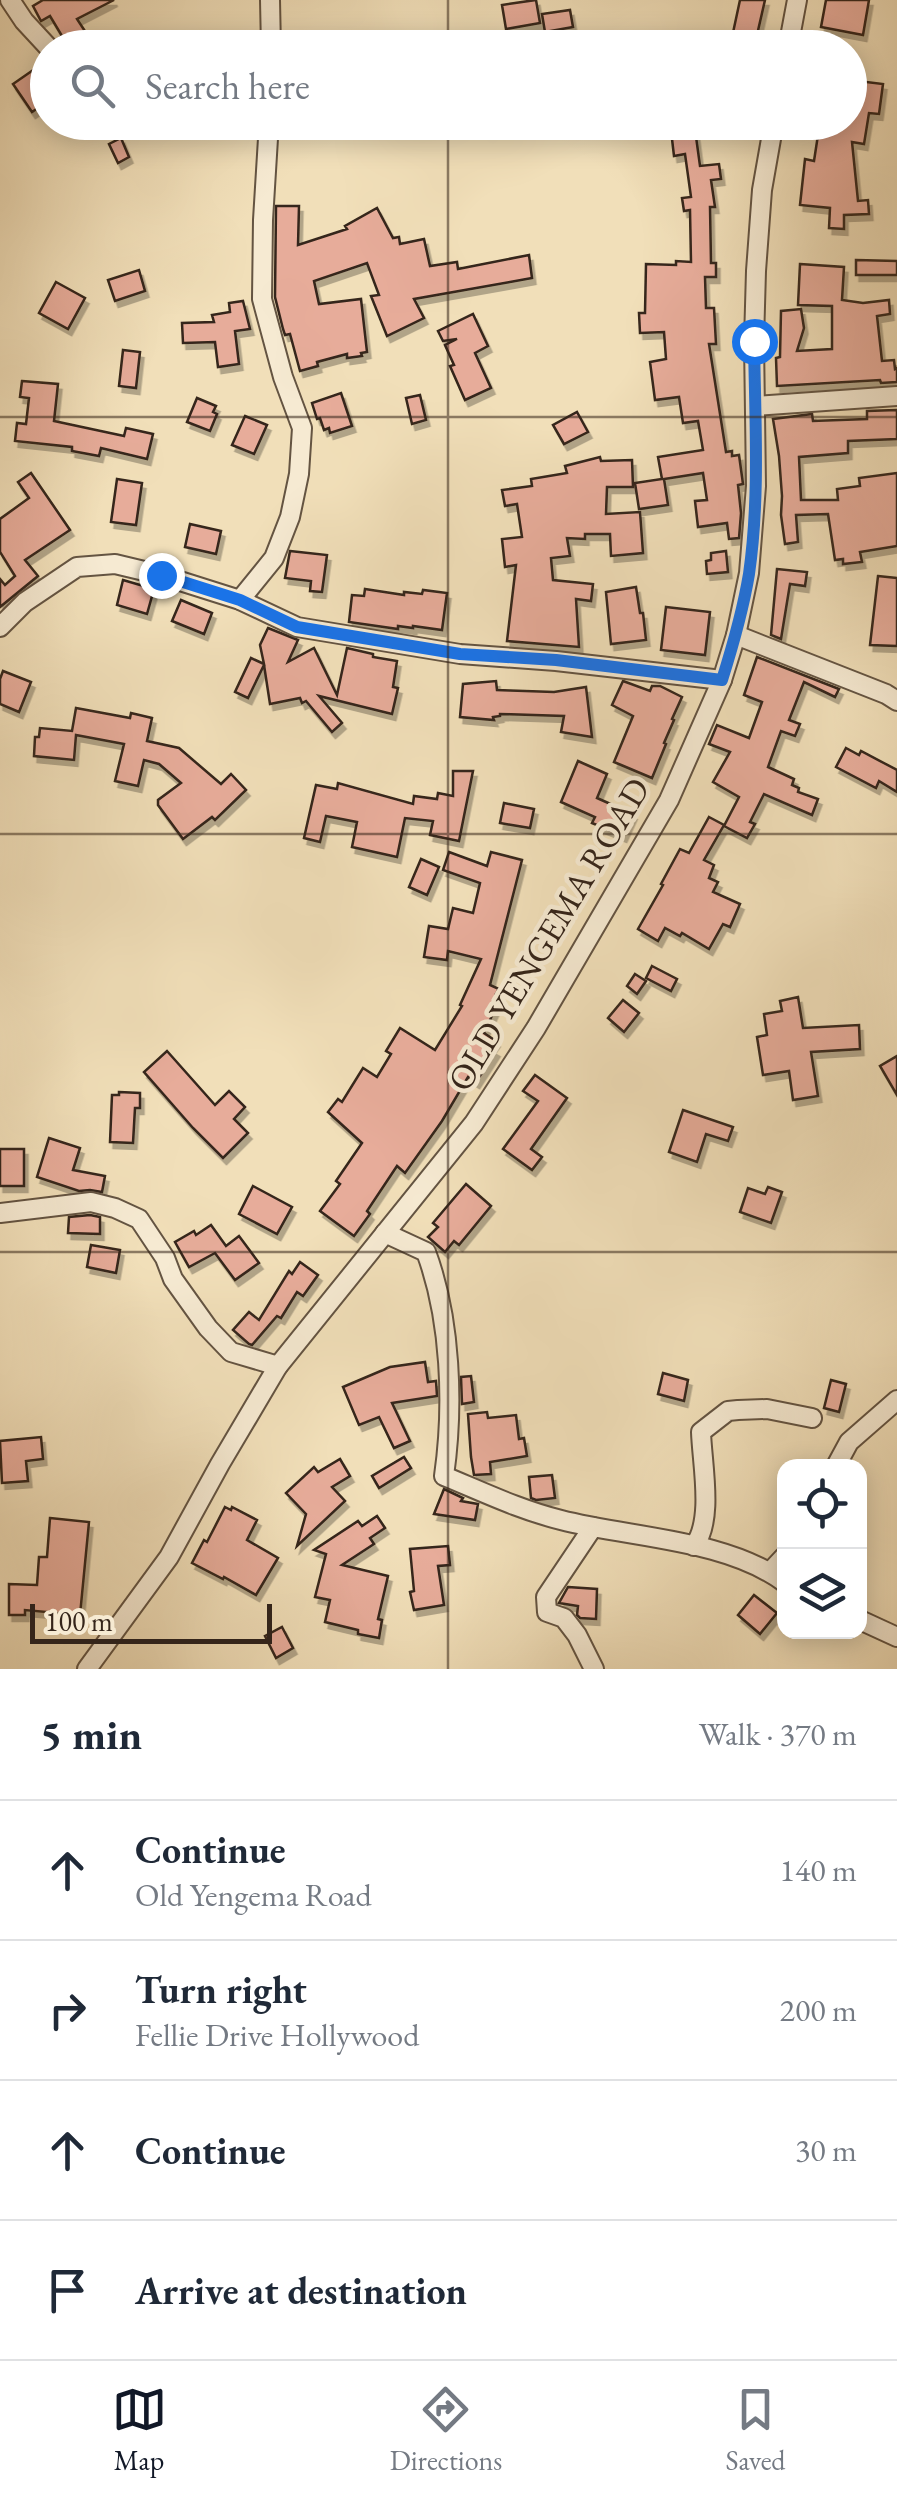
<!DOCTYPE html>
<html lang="en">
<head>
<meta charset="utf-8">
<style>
  :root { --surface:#fff; --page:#f2f2f3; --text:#1f2937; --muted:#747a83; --line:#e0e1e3; --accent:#111827 }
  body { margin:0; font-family:"EB Garamond",serif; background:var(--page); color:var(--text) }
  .controls { position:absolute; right:30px; bottom:30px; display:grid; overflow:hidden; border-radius:20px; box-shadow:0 5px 25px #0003 }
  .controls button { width:90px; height:90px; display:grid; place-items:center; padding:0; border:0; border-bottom:2px solid var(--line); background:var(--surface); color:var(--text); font:50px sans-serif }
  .scale { position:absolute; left:30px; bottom:25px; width:242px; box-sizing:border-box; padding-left:10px; border:5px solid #35251a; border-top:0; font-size:28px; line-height:35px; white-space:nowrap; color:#35251a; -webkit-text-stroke:8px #f6ead2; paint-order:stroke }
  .stop { position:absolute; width:30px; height:30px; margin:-22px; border:8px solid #1a73e8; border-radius:50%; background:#fff }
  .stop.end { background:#1a73e8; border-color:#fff; box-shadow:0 2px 10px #0008 }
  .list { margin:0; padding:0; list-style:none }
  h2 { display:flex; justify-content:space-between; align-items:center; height:130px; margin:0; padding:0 40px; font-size:42px }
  h2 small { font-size:32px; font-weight:400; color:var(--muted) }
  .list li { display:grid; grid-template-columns:65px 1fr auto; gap:30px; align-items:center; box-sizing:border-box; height:140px; padding:0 40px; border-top:2px solid var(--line) }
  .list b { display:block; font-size:38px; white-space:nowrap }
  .list p { margin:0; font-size:32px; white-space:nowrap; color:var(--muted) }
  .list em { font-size:32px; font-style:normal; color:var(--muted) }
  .icon { flex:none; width:55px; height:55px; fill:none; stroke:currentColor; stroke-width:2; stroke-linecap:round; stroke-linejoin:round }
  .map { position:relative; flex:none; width:897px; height:1669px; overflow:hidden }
  .search { position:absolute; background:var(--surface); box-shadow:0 5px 25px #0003; left:30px; right:30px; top:30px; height:110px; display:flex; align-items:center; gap:25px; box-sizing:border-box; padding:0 35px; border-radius:55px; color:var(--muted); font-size:38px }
  .sheet { height:690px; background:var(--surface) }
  nav { display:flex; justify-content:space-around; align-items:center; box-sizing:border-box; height:140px; border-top:2px solid var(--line); background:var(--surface); font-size:28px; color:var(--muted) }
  nav a { display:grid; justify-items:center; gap:5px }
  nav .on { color:var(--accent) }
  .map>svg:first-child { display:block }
  .building { fill:#e7ac9a; stroke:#35251a; stroke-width:2.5; filter:url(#shadow) }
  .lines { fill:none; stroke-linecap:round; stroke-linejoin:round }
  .street-casing { stroke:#645442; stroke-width:22 }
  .street { stroke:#f6ead2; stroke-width:18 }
  .route { stroke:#1a73e8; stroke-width:12 }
  .grid { fill:none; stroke:#35251a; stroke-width:2.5; stroke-opacity:0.55 }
  .labels { text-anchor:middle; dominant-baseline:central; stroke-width:9; stroke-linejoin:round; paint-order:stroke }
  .street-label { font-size:35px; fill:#35251a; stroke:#f6ead2 }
</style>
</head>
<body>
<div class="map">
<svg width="897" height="1669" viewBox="0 0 897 1669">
  <defs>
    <filter id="shadow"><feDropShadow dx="3.5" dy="6" stdDeviation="0" flood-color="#0004"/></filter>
  </defs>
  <rect width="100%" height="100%" fill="#f1dfb9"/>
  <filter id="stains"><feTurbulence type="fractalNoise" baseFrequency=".002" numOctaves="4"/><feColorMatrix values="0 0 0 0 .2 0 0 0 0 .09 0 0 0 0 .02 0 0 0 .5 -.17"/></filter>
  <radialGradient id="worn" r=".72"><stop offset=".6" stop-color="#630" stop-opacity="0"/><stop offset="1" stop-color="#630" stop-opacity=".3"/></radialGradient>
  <g class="building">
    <path d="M43,0H114L77,19L92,42L85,48H61L58,39L62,36L50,16L41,21L33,6Z"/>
    <path d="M536,0L540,23L506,29L502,5Z"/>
    <path d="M740,0H765L754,48L731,42Z"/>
    <path d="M826,0H869L863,35L821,27Z"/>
    <path d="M570,10L573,27L545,32L542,14Z"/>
    <path d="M39,66L48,79V101L32,112L13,84Z"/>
    <path d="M850,80L883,84L879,114L869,113L864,144L852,142L858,201L868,200L869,214L844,215V229L829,228L830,208L800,205L805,159L814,161L820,122H850Z"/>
    <path d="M670,122H694L700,166L719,164L721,179L711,180L715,207H710L711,263H716V277H705L706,308H714L716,344H709L726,452L732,451V456L739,455L743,484L738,485L741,513L739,538L729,539L727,523L698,527L695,501L707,500L703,473L664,479L668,505L639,509L635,483L662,479L658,457L703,450L698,421L683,423L679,397L655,400L650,362L666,359L664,332L640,333L639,313H645L646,264L676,265V261L691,262L690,210L684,211L682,198L691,197L685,154L674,156Z"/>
    <path d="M121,138L129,157L118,163L109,144Z"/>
    <path d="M276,206H299L298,245L347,229L345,226L377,208L393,238L399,237L400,244L424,239L430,266L457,262L458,269L529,255L532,278L414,299L424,318L387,336L371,296L379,295L367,263L314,281L319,304L361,299L367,352L361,353L362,356L347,358V354L317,362L318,366L300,371L290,334L285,335L283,329L275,297Z"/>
    <path d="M856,260L897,261V275H856Z"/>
    <path d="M800,264L844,267L842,300L863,303L889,300L890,314L877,316L882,361L894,360L895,369L897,368V382L881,383L880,380L777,386L776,358L780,357L781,311L801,309L804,328L797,351L832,349V306L798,305Z"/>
    <path d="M139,270L145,291L115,301L108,280Z"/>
    <path d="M56,282L85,298L68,329L39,313Z"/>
    <path d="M243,301L250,329L235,331L239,364L218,367L215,342L183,343L182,323L214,322L212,315L230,312L229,303Z"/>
    <path d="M473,314L488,346L475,353L491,388L465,400L450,366L454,365L445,345L457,339L443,341L438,331Z"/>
    <path d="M123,350L140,352L136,388L119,386Z"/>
    <path d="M22,381L58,384L54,421L124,436L126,428L153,434L147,459L101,448L99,456L72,451V447L15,441L17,423L26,424L29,398L20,397Z"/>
    <path d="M341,393L352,426L330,433L329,428L324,430L320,418L317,419L312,403Z"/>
    <path d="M420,395L426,420L412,424L406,398Z"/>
    <path d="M197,398L216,406L213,412L217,414L210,431L187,422Z"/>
    <path d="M897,410V439L848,441V453L799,457L801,500H838L837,489L860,486L859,478L897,473V546L860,552L862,562L843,564V559L835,560L828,514L796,515L798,542L785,544L781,515L782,496L779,456L773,419L812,414L813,421L867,419V411Z"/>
    <path d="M577,412L588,432L564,444L553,425Z"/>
    <path d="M245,416L267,425L254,454L232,445Z"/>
    <path d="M600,457L601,461L632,460L633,487H607L606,514L640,512L643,553L611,556L610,534H585V539L567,538L570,556L551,558L553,580L593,584L591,601L576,599L579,647L507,641L516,565L505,567L502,539L522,537L517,504L505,506L502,490L532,486L531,479L567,473L565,466Z"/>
    <path d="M31,473L70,530L25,560L38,576L0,607V579L5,585L15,576L0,552V519L29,498L18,482Z"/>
    <path d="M117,479L142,483L136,525L111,522Z"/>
    <path d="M190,524L221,531L216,554L185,547Z"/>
    <path d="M290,551L327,555L322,592L310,591L311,581L285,578Z"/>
    <path d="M726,551L728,572L707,574L706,561L711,560V553Z"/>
    <path d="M777,569L807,572L805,586L790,584L781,639L771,635Z"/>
    <path d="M878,576L897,578V646L870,645Z"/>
    <path d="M123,580L154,589L147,614L117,605Z"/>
    <path d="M636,587L640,613H643L646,640L611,644L606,592Z"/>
    <path d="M365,589L404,595V592L422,594L423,590L447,593L442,630L413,626V628L398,626V629L349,622L352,595L364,596Z"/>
    <path d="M181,600L212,613L204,634L172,621Z"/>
    <path d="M666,607L710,612L705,655L661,650Z"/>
    <path d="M268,628L298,640L288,662L314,648L337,695L347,648L373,654V657L397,661L393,687L398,688L392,714L319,696L342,723L332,732L306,701L302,703L300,698L270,704L264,665L248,698L235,692L251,658L264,664L260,645Z"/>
    <path d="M757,657L839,689L835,697L804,682L789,720L800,724L795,736L781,731L768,767L794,779L792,785L799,788L798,792L818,799L812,815L764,794L750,822L755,824L747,838L724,826L739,797L713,782L730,752L709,744L717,725L749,738L762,702L744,695Z"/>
    <path d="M3,671L31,682L19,712L0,704V679Z"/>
    <path d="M496,681L497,690L554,692L586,687L592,737L561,732L564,716L500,714V716L493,717L494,720L460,717L463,684Z"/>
    <path d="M623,681L650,691L652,686H660L682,697L672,719L674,720L664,743L666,744L652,778L614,762L633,716L612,705Z"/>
    <path d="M76,708L130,718L131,713L152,718L147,741L179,748L221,784L231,774L246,790L215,820L212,817L183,839L158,805V800L181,783L159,764L144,760L138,786L115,781L124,744L76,735L74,760L34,756L35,737H39L40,728L72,731Z"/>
    <path d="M846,748L859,755L861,751L897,770V792L879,781L876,788L836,767Z"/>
    <path d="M578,761L607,774L597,798L633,814L623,836L592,823L595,817L561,802Z"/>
    <path d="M453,771H473L459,841L430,835L433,821L405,818L397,857L352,847L357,822L326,816L320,842L304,838L316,785L337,789L338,783L413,804L414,796L437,799L438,793L453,796Z"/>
    <path d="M504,803L534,809L530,828L500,823Z"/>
    <path d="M709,817L724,825L704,860L714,865L709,878L718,882L713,892L740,904L730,927L723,924L709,949L682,933L680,936L665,928L658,941L638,929L663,885L661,884L680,849L689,853Z"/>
    <path d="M449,852L487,866L491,852L522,860L490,985L499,989L496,994L501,996L484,1033L496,1041L491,1048L496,1051L476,1082L468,1077L442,1121L405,1173L397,1166L367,1211L370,1214L354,1236L320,1211L340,1184L336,1181L362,1143L328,1112L338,1099L342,1102L363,1068L377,1077L391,1054L386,1051L400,1028L435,1050L462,1006L460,1005L481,959L448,951L447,960L424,957L429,926L448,929L453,908L473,913L480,883L443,870Z"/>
    <path d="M421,859L439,867L427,895L409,887Z"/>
    <path d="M652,966L677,979L671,991L646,978Z"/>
    <path d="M635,974L646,981L637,994L627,986Z"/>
    <path d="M798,997L803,1028L859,1025L860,1049L811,1052L818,1096L793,1100L789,1071L763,1075L757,1037L767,1035L764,1014L782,1011L780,1001Z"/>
    <path d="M623,1000L639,1013L624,1032L608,1018Z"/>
    <path d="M167,1051L215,1105L229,1091L245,1107L234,1119L248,1133L223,1158L193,1128L144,1072Z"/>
    <path d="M897,1056V1095L880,1066Z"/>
    <path d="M535,1075L567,1098L531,1149L542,1157L532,1170L503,1149L538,1101L523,1091Z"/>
    <path d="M119,1092L140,1093V1108H135L133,1143L110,1142L112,1095H119Z"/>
    <path d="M683,1110L733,1127L728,1141L706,1134L697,1162L669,1152Z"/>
    <path d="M49,1138L80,1148L73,1170L105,1176L102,1192L90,1190L79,1191L37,1177Z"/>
    <rect x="0" y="1149" width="24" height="37"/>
    <path d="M466,1184L491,1206L459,1245L454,1241L445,1252L428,1237L438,1227L433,1223Z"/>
    <path d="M253,1186L292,1207L277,1234L239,1214Z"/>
    <path d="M768,1187L782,1192L771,1223L740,1212L748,1188L765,1194Z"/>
    <path d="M90,1215L100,1217V1234L68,1233L69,1217Z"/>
    <path d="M211,1225L226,1246L239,1236L259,1263L235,1280L215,1253L189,1267L175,1242L194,1231L196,1235Z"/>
    <path d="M91,1245L120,1250L116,1273L87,1267Z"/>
    <path d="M300,1262L318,1275L303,1296L297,1292L281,1318L277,1316L252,1345L249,1344L233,1330L249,1312L259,1320L289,1271L292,1274Z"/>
    <path d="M425,1362L428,1382L436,1381L437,1396L392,1403L410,1441L394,1448L379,1417L359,1425L343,1387L390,1367Z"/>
    <path d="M663,1373L688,1380L684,1401L658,1394Z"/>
    <path d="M471,1376L474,1402L462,1404L461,1377Z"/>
    <path d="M831,1380L846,1384L839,1412L824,1408Z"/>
    <path d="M487,1412L488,1418L516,1415L519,1439L524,1438L527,1456L490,1462L491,1474L474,1475L471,1457L468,1414Z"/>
    <path d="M41,1437L43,1459L26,1461L28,1481L2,1483L0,1441Z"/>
    <path d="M404,1457L411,1468L379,1488L372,1476Z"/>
    <path d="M340,1459L350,1476L332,1487L345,1501L297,1546L306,1514L286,1493L314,1467L318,1472Z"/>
    <path d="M552,1475L555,1498L536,1500L531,1498L529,1477Z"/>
    <path d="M444,1489L463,1498L461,1501L478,1504L475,1520L434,1514Z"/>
    <path d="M225,1507L231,1510L232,1507L257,1520L247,1540L278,1558L256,1595L224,1577L223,1579L192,1563L204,1540L207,1542Z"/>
    <path d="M377,1516L385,1528L370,1538L374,1544L342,1565L388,1576L378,1619L382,1620L379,1638L358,1634V1630L325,1622L330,1600L315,1597L326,1554L314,1550L358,1521L362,1526Z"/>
    <path d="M50,1518L89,1522L80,1615L25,1610V1615H9V1584L37,1585L39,1557H47Z"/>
    <path d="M448,1546L450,1565L438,1566L444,1605L414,1610L410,1592L414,1591L410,1549Z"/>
    <path d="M568,1587L597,1589L596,1619L580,1618L577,1615L578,1606L559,1603Z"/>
    <path d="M754,1595L777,1613L760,1634L738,1615Z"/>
    <path d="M282,1627L293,1648L276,1658L265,1636Z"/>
  </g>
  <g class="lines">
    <g class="street-casing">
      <g id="street">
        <path d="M10,0L24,21L49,48"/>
        <path d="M270,0L271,48"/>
        <path d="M788,48L797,0"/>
        <path d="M755,406L897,396"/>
        <path d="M240,600L274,558L290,517L299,474L302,428L283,377L262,299L263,220L269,122"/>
        <path d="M0,627L25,602L77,567L115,564L161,575L240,600L297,627L460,654L556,661L722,680"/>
        <path d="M736,635L886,694L897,701"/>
        <path d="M0,1213L91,1202L115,1208L139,1219L165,1258L173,1279L208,1328L231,1352L278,1366"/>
        <path d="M385,1233L426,1252C451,1319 454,1406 444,1476C483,1492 520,1510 561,1520C631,1538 725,1539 784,1582"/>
        <path d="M836,1466L849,1442L897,1400"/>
        <path d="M593,1527L546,1597L547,1612L564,1618L577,1635L594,1669"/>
        <path d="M694,1546C714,1520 702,1464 701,1432L728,1411L738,1410L767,1409L812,1418"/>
        <path d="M770,1572L784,1557"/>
        <path d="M860,1620L897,1637"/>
        <path d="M87,1669L169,1557L220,1464L278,1366L474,1123L536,1028L669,800L722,680L736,635L749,573L756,486L754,341L756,271L762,190L774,122"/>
      </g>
    </g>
    <use href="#street" class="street"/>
  </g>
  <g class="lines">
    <path class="route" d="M161,575L240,600L297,627L460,654L556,660L722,680C733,645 743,610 749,574C760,497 755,419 754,341"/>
  </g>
  <path class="grid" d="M448,0V48M448,122V1669M0,417H897M0,834H897M0,1252H897"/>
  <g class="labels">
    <g class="street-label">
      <text transform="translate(548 934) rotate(-59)">OLD YENGEMA ROAD</text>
    </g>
  </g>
  <rect width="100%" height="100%" filter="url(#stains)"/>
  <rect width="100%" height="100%" fill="url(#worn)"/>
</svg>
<div class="controls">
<button><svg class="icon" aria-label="locate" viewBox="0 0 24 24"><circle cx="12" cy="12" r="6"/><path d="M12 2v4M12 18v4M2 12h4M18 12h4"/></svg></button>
<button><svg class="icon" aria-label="layers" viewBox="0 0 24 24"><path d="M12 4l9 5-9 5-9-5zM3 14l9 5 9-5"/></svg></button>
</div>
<div class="scale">100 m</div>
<div class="stop" style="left:754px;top:341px"></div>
<div class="stop end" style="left:161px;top:575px"></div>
<div class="search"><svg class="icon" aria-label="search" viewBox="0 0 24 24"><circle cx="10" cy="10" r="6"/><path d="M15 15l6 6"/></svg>Search here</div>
</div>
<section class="sheet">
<h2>5 min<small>Walk · 370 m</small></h2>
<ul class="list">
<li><svg class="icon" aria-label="ahead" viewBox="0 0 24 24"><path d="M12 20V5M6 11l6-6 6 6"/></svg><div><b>Continue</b><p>Old Yengema Road</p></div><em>140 m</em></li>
<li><svg class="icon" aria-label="right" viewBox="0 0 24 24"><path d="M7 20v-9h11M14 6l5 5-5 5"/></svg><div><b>Turn right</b><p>Fellie Drive Hollywood</p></div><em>200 m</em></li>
<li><svg class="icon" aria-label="ahead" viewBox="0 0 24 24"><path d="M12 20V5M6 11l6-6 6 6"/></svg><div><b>Continue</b></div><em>30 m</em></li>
<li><svg class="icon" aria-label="arrive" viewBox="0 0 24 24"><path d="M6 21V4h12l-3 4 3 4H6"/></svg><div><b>Arrive at destination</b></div></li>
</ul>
</section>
<nav>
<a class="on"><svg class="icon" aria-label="map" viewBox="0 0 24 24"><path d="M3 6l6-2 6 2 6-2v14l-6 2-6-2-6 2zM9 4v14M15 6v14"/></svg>Map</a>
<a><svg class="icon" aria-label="directions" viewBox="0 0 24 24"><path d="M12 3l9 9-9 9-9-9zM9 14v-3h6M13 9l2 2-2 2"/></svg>Directions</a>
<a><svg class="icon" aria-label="saved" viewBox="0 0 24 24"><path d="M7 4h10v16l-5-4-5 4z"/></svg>Saved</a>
</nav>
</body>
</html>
